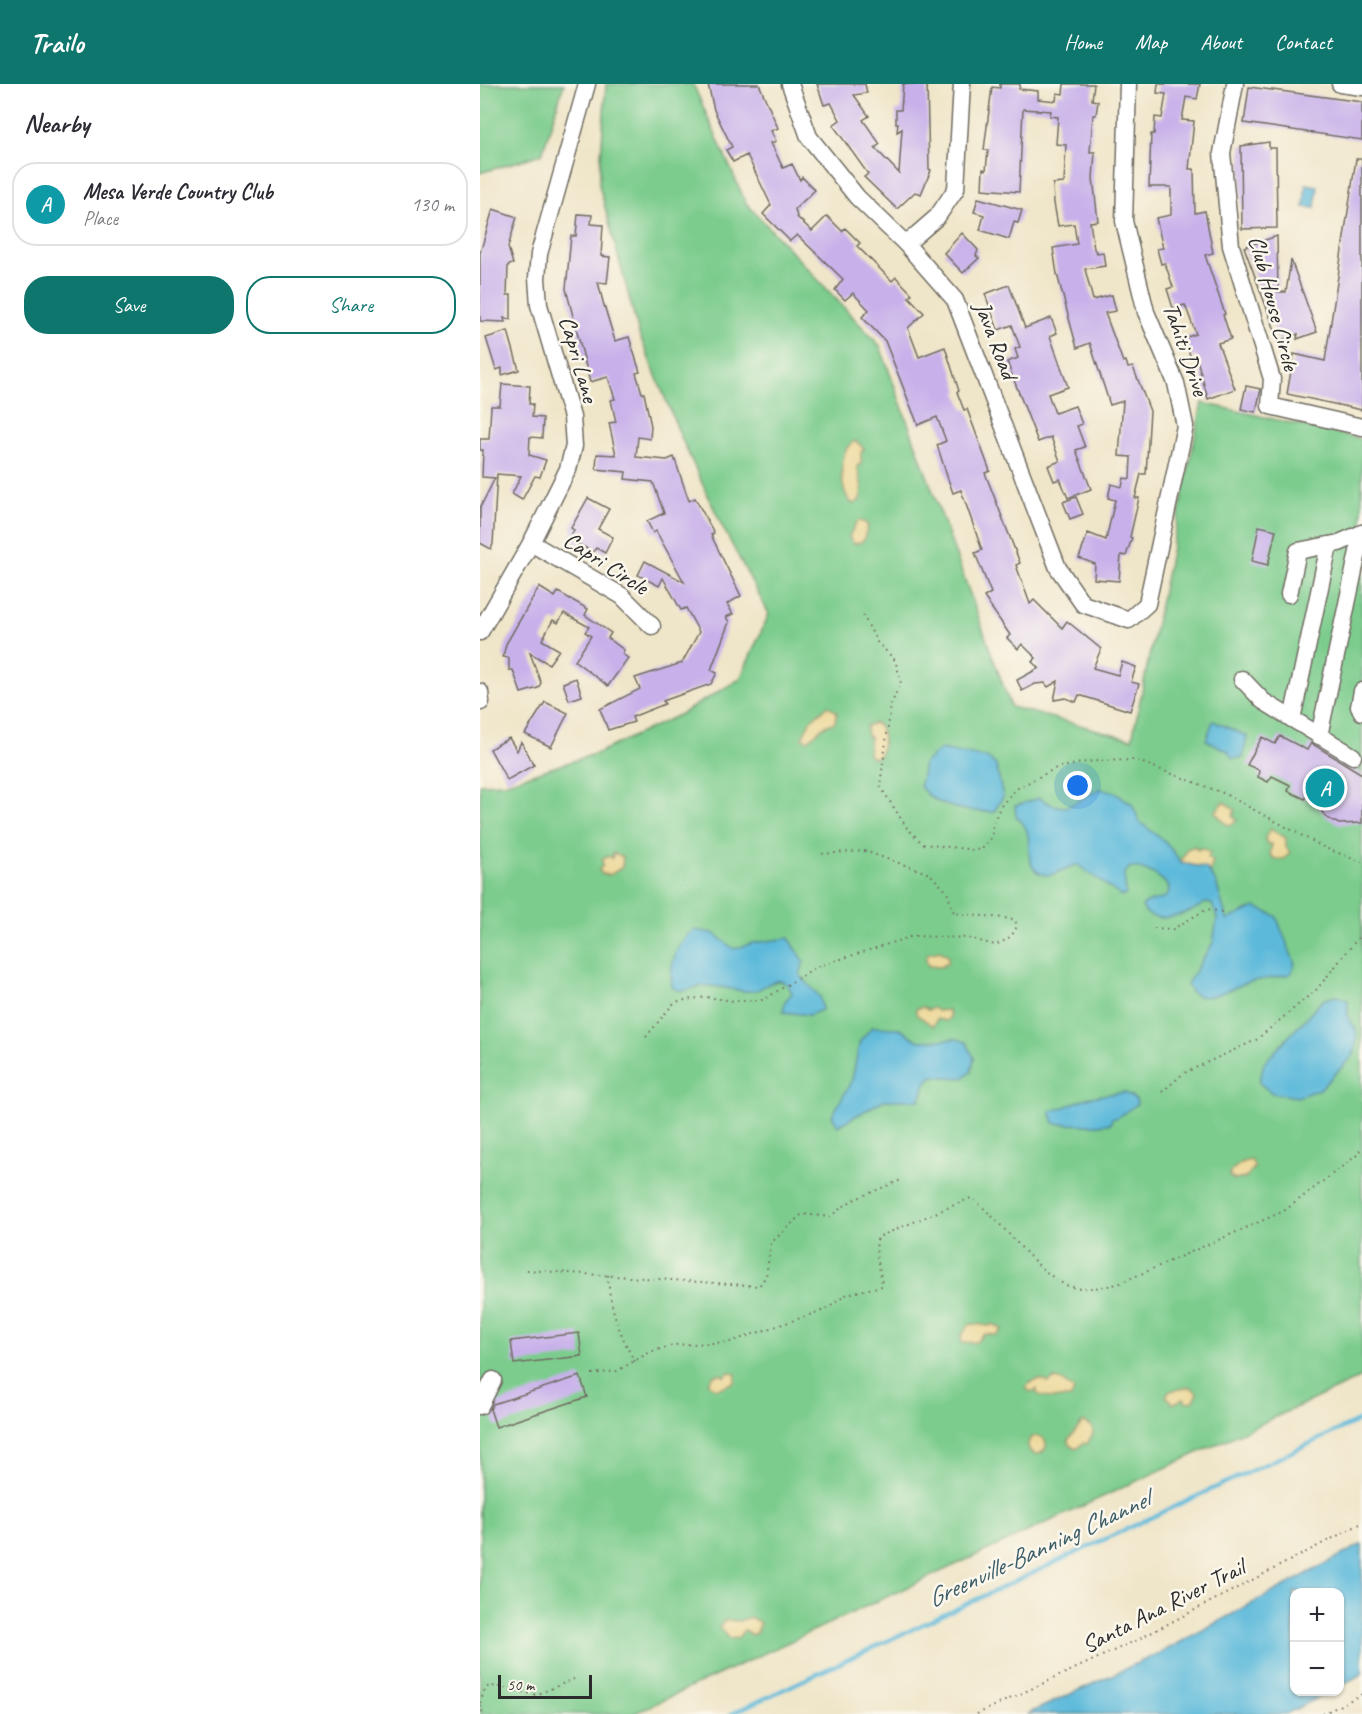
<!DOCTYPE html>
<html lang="en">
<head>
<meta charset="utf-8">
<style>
  :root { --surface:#fff; --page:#f7f7f7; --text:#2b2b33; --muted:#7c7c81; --line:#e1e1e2; --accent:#0f766e }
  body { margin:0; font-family:Caveat,sans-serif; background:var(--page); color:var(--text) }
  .controls { position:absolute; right:18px; bottom:18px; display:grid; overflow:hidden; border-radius:12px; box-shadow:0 2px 4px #0004 }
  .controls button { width:54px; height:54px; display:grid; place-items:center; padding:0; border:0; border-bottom:2px solid var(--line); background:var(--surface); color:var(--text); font:30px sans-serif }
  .scale { position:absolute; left:18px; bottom:15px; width:94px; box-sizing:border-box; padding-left:6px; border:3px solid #2b2b2b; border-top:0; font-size:16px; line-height:21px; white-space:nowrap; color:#2b2b2b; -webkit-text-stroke:4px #fbf7ec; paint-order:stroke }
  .you { position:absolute; left:598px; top:702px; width:21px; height:21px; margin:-15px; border:4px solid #fff; border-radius:50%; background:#1a73e8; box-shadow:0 0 0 9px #1a73e833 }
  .badge { display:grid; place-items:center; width:39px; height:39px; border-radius:50%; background:var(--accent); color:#fff; font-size:20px; font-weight:700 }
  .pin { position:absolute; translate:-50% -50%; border:3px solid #fff; box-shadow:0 2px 6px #0006 }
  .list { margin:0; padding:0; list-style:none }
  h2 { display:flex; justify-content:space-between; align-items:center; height:78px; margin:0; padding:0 24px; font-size:26px }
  h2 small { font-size:20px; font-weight:400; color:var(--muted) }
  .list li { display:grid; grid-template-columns:39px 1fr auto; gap:18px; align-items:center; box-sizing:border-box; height:84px; margin:0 12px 12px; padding:0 12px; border:2px solid var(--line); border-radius:24px }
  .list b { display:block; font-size:22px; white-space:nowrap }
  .list p { margin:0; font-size:20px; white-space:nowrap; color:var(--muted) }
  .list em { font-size:20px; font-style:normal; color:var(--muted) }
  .actions { display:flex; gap:12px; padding:18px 24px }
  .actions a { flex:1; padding:14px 0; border:2px solid var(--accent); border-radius:24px; text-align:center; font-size:21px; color:var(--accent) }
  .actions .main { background:var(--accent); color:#fff }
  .map { position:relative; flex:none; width:882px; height:1630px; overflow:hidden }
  header { display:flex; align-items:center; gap:36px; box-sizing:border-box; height:84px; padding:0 30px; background:var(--accent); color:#fff }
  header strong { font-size:28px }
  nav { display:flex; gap:33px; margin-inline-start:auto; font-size:21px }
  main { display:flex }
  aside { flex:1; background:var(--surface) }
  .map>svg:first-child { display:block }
  .green { fill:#7bcc8d; stroke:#537c5c; stroke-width:1.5 }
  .sand { fill:#eeda9e; stroke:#8c8264; stroke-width:1.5 }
  .water { fill:#5cb9da; stroke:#447282; stroke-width:1.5 }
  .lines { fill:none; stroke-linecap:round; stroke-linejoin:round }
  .stream { stroke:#5cb9da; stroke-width:4 }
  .building { fill:#c8b1ea }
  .minor-casing { stroke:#706c62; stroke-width:19 }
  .path { stroke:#706c62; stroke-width:2; stroke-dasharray:1.5 4.5; stroke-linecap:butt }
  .minor { stroke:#fff; stroke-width:16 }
  .labels { text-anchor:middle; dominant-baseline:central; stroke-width:5; stroke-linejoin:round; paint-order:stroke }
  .street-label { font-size:24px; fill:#2b2b2b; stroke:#fbf7ec }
  .water-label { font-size:26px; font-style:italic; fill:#3c5d68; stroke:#fbf7ec }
</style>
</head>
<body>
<header>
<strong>Trailo</strong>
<nav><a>Home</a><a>Map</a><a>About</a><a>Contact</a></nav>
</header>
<main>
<aside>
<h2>Nearby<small></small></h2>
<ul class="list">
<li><span class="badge" style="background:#0f9aa8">A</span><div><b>Mesa Verde Country Club</b><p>Place</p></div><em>130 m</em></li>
</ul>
<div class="actions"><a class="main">Save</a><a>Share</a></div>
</aside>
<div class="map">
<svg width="882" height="1630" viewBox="0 0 882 1630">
  <rect width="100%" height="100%" fill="#fbf7ec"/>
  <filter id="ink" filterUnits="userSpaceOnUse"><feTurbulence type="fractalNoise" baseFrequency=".0167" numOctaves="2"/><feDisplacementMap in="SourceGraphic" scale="12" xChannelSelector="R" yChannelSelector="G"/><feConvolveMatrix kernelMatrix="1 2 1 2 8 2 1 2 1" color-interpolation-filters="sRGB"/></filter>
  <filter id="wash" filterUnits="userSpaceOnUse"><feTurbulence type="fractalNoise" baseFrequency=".008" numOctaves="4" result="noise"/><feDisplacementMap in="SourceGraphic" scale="24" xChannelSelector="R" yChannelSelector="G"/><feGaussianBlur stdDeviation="1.35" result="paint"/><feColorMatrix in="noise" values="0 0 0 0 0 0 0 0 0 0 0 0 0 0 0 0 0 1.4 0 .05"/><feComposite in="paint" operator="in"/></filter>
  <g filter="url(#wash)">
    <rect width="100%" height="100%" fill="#efe5c8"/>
    <g class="green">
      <path d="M0,0H84L62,70L0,89Z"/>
      <path d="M126,0H213L266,119L400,262L531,623L652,655L722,319L882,355V1293L153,1630H0V700L24,699L118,669L201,630L260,595L289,530L243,444L203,358L159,250L119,101Z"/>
    </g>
    <g class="sand">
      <path d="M376,357L384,365L381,368V380L377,382L382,404L380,416L373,420C359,411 356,362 376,357Z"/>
      <path d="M377,437L384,438L388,442L383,457L374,460L369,453Z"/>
      <path d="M348,622L357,628L355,638L343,643L328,656L322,654L330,637Z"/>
      <path d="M395,639C406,646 403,660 400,671L394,674L388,670L390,653L387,652L386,642Z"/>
      <path d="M744,718L755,726L753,733L757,736L751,741L746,740L735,728Z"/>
      <path d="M790,745L806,754V763L810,769L804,775H795L790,770L792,760H787L785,754Z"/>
      <path d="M715,762L717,766L721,764L730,768L728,774L733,777L730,787L701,778L707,765Z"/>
      <path d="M133,769L143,773L142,783L130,791L122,790L119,786L123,781L122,775L129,772L132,774Z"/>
      <path d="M460,867L468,872V879L461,883L449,882L446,878L447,870Z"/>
      <path d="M443,923L448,926L454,924L457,927L468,926L470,933L466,937L457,935L453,942L436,930V925Z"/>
      <path d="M771,1076L775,1083L765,1094L755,1096L750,1093V1088L762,1078Z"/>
      <path d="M494,1240L509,1242L513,1240L522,1245L517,1251L505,1250L496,1258L482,1259L481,1252L489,1241Z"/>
      <path d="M249,1288L256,1290L255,1298L237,1305L228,1299L234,1291L242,1290L244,1293Z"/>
      <path d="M574,1295L580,1296L594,1306L591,1314H569L557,1310V1305L551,1308L546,1304C550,1296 561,1293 568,1299Z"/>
      <path d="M711,1303L717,1309L714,1317L706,1318L704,1314L693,1320L686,1312L690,1307Z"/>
      <path d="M603,1338L612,1343L613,1349L607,1360L603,1359L596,1365L589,1361L588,1356Z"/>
      <circle cx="557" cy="1361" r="9"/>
      <path d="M270,1533L280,1539L277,1548L272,1551L264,1546L258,1554L249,1555L239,1543L246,1536L259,1537Z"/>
    </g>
    <g class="water">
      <path d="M826,100L838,102L835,124L824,123Z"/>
      <path d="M733,637L767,652L763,674H752L748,667L726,656Z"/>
      <path d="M461,665L507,674L516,681L523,713L514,728C488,728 455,724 440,702L444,679Z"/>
      <path d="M621,705L632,707L652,720L660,738L685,758L702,779L726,784L736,798L747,836L775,823L796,832L815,880L810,890C797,894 783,895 769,898C753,902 717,928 707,900L733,859L737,834L732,820L725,819C712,829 670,845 662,822C670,815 680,818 688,811L689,803C679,791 665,784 650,783L644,790L646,811L641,812L598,781C587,782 578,791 567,791C545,789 550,766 548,752C547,743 542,738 536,732L535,722L559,714C590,733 593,717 621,705Z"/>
      <path d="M214,846L233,849L254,865L273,859L309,854L324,877L320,891L340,913L342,926L329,931L303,928L305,917L312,909C309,903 307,898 300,897C290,896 283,905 274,907C256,909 240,900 222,902C211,903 203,911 192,903C189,881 196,858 214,846Z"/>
      <path d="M855,912L868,916V934L876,945L877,954L874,971L840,1005L817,1013L792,1009L779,999L784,979L843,916Z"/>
      <path d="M392,943L418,944L439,957L478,955L486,958L494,974L491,988L483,994L452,992L445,1000L440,1016H404L358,1042L352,1032L372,996L380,957Z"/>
      <path d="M644,1008L656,1015L657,1020L637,1034H632L631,1039C615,1044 595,1039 578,1040L574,1039L570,1027C584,1025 594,1018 607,1014C619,1011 632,1010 644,1008Z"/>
      <path d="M882,1460V1590L860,1602V1508H814V1608H849L806,1630H547L684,1567Z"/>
    </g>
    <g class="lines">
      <path class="stream" d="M251,1630L882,1335"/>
    </g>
    <g id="blocks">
      <g class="building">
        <path d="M228,0H279L298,44L291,47L296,57L291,59L303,84L312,80L320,96L322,93L335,106L315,125L317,133L332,147L347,132L362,147L365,144L380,159L377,162L412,197L416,193L432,210L429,213L444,229L428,244L439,273L465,263L479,307L477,308L484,326L487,325L510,387L505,389L540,479L536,481L550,520L554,516L582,544L587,537L621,565L613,584L638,591L642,578L656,583L651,598L659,600L650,627L599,611L596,618L586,614L574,616L578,597L568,603L565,599L555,600L542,607L537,596L559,584L552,578L556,574L542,560L538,565L527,554L530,551L504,513L511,509L495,469L502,466L481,406L473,409L468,395L457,361L466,357L457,333L438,341L405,257L382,233L389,226L373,209L365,216L355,206L363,195L317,151L310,157L283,130L291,121L267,71L253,78L246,66L252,63L234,26Z"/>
        <path d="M337,0H385L387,9L374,11L389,32L383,36L400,60L395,64L419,89L422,45L417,48L418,39H416V26H421L423,0H447L449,85L451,86L441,110L435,108L417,125L384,93L388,90L353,41L360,36L351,19L344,21Z"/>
        <path d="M520,0H540L539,5L558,7V15L576,17L577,9L583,10L584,0H614L612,16L618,17L616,31H613L610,68H615L613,94L618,137L610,138L614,165L617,169L623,168L625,182L605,185L613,216L632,211L636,227L625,229L643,278L646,277L648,284L653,283L670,327L666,390H661L655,414H659L650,453L652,454L646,472L641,471L639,497L614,495L615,480L599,474L608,449L626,456L635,416L628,414L631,400L642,403L644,394L650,395L651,373L639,372L643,317L630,321L610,259L597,264L577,190L573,164L597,160L594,140L578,142L574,119L573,100L584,99L586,61L576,60L578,33L570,32L571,27L543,25L539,108L502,105L503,85L506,86L508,66H504L512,3L520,4Z"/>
        <path d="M678,0H720L717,15L706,13L702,36L714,37L709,85H714L715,129L725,127L733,169L725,171L745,230L743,231L751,255L738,259L755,305L728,315L716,272L711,274L704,254L716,250L705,221L693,224L687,205L693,203L685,179L681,180L677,165L683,164L676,134L691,131V103H669L671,50H674L675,33L682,34L686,10L677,9Z"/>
        <path d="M769,3L882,18V56L764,39Z"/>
        <path d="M789,58V64H796L797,144L762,145L761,62Z"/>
        <path d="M876,75H882V326L807,310L814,270L845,277Z"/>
        <path d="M498,114L542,126L538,139L534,138L529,155L500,146L504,131L494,128Z"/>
        <path d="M13,125L37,133L28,163L33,180L28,181L27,211H31V235L24,234L25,238L0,237V169Z"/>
        <path d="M98,130L112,131L111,140L123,141L121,172L130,173L127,199L118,198L123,218L135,257L149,253L160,288L156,289L162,309H164L171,342L170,355L158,353L156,373L187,376L194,373L209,417L215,414L227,436L234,449L231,451L261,512L247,520L253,530L246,533L249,538L231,586L237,589L231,600L183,617L185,620L152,633L154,638L128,646L120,625L160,605L155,594L202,579L219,548L206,524L201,526L183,494L179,502L158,491L165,477L204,498L176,447L173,449L167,437L184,429L173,398L145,395L146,388L116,385L117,370L136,371L129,339L136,338L131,316L135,315L128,293L110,298L86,205L91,152H96Z"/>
        <path d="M482,149L498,166L496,172L499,174L483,189L464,169Z"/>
        <path d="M797,152L798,208H806L811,176L837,248L817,255L818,250L799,257L764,163Z"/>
        <path d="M529,201L545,244L571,234L577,249L570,252L588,303L568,310L575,329L595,322L602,340L597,342L605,363L596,366L611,405L588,414L580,395L574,397L568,382L580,377L571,353L558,358L527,278L538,274L535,265L540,263L532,241L518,246L505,210Z"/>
        <path d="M28,247L39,286L22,291V284L16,286L6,254Z"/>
        <path d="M22,300L50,302L49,320H53L52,333L63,334L62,354L50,353L49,371L66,376L60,393L55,392L42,416L32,410L41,392L17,390L13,460L11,465L0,459V424L15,394L2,393L3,366H0V355H9L11,322H20Z"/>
        <path d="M766,302L781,305L776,328L761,325Z"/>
        <path d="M596,413L603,430L590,435L583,418Z"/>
        <path d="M108,414L129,425L118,445L133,453L125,469L116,464L113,468L89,455L94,446L91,444Z"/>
        <path d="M779,442L796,446L788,481L772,477Z"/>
        <path d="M59,503L75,513L78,508L108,525L105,531L131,549L128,554L144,566L142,570L148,574L128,602L95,577L111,552L105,548L109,543L84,529L78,539L73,536L62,556L79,566L69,580L50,569L61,599L58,604L41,609L33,586H29V574L23,573L26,560Z"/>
        <path d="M96,594L102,612L89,616L83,599Z"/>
        <path d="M65,618L88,629L71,663L45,650Z"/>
        <path d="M800,652L827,666L831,659L882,690V739L859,740L847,734L828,711L825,715L808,707L810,701L792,692L788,698L778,693L779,686L767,681L782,653L795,660Z"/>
        <path d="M29,654L37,667L41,658L54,681L27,696L10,665Z"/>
        <path d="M99,1249L102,1272L34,1280L31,1257Z"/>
        <path d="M100,1292L107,1313L16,1343L10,1325L13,1320Z"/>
      </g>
    </g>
  </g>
  <g filter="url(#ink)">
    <use href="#blocks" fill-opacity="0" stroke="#706c62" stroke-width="1.5"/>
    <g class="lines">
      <g class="minor-casing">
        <g id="minor">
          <path d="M310,0L329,53L377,113L426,160L475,216L578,484L603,520L649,536L667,520L705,342L696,299L666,228L644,137L648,0"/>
          <path d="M755,0L742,69L751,162L792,295L790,322L882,343"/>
          <path d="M860,0L882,3"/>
          <path d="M426,160L457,133L476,105L482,0"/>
          <path d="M51,459L142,512L172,542"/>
          <path d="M809,510L818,467L859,459L882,449"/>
          <path d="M0,548L51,459L88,385L94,362L92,333L59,221L57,194L59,170L107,0"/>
          <path d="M762,595L783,617L873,672"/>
          <path d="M882,607L879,623L882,628"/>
          <path d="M0,608L1,618"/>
          <path d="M812,635L849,461"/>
          <path d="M839,652L882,449"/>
          <path d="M0,1322L13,1296"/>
        </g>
      </g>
      <g class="path">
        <path d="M383,531L397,558L415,576L421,597L411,621L400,702L427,744L443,760L495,766L502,765L512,753L513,740L520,723L536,705L576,684L612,677L655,676L743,709L845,764L882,778"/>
        <path d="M674,844L693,845L727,825L747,829"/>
        <path d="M166,953L193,920L199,917L226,913L254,917L283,916L336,883L433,852L488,854L515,861C525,857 535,852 537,840L533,835L474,829L467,808L450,790L385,767L339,770"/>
        <path d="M682,1008L704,989L776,956L837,905L882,849"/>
        <path d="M47,1186L279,1202L286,1192L291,1159L322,1130L349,1133L371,1117L421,1096"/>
        <path d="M128,1191C129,1222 140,1251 155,1278"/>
        <path d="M112,1290L137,1287L170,1268L194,1261L250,1258L347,1225L367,1210L402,1202C401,1184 393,1170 398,1153L491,1114C521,1134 560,1195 592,1203C608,1206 622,1203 638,1200L804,1127L876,1072L882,1063"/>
        <path d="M0,1619L6,1603L16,1602L56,1611L94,1595"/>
        <path d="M0,1621L3,1630"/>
        <path d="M497,1630L659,1555L882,1439"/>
        <path d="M843,1630L882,1610"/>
      </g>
      <use href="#minor" class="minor"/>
    </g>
  </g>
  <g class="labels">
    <g class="street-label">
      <text transform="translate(794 219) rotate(75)">Club House Circle</text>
      <text transform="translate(516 256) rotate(69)">Java Road</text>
      <text transform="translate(706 265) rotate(71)">Tahiti Drive</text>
      <text transform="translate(99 275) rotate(74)">Capri Lane</text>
      <text transform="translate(126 479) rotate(33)">Capri Circle</text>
      <text transform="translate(683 1522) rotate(-27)">Santa Ana River Trail</text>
    </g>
    <g class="water-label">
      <text transform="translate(558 1465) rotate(-25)">Greenville-Banning Channel</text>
    </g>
  </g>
</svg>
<div class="controls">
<button>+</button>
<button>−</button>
</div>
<div class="scale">50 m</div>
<div class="you"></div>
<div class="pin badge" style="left:845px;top:704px;background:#0f9aa8">A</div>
</div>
</main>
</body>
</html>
